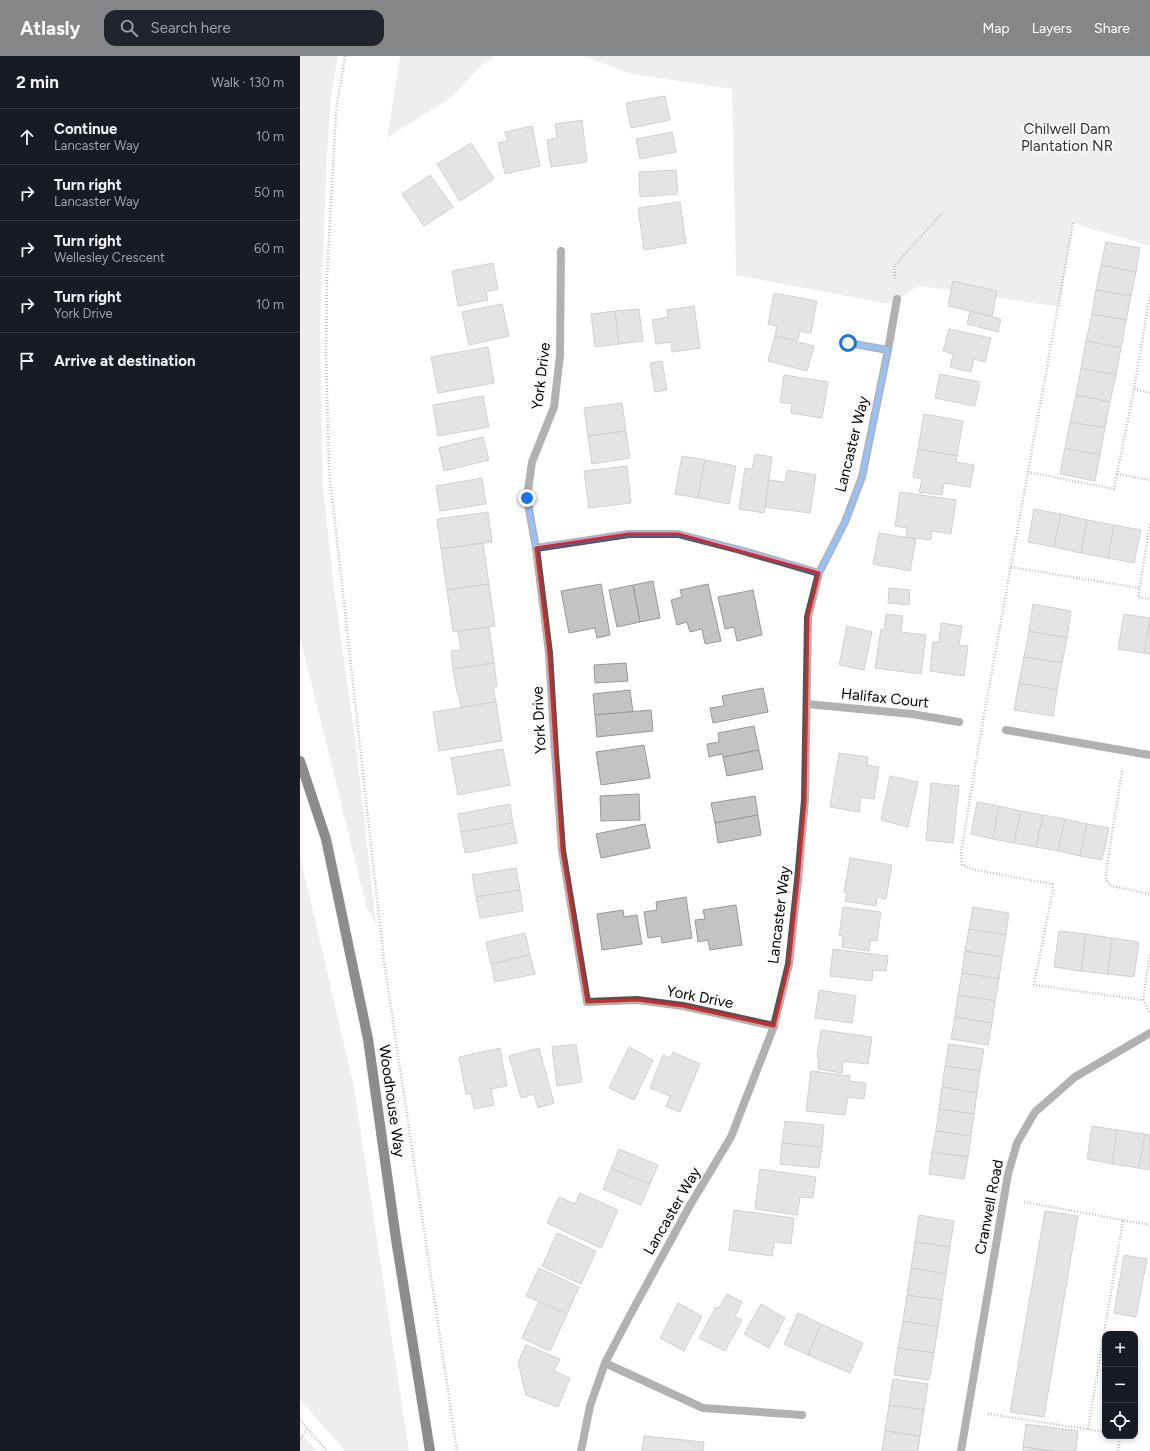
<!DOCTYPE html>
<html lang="en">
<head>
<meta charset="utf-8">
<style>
  :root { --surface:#171b24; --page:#20242c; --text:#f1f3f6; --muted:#9ea1a6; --line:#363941; --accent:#858687 }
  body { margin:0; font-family:Figtree,sans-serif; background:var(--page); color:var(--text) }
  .controls { position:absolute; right:12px; bottom:12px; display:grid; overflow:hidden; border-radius:8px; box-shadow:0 2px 6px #0003 }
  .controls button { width:36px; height:36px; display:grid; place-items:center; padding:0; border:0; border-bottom:1px solid var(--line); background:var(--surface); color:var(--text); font:20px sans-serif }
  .stop { position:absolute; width:12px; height:12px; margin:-9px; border:3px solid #1a73e8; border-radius:50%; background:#fff }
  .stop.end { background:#1a73e8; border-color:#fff; box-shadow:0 1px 4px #0008 }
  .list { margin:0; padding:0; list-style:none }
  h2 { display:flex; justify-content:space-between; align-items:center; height:52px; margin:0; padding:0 16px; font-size:17px }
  h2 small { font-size:13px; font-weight:400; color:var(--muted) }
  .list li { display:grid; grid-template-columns:26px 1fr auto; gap:12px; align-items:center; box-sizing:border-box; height:56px; padding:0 16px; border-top:1px solid var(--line) }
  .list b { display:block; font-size:15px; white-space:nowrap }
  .list p { margin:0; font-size:13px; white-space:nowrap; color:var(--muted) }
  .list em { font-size:13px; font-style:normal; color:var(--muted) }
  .icon { flex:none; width:22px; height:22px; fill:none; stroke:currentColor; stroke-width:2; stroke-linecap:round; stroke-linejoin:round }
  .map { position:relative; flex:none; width:850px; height:1395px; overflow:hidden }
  header { display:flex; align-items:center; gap:24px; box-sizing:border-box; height:56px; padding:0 20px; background:var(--accent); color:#fff }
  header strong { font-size:19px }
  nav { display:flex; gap:22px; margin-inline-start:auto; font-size:14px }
  .search { width:280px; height:36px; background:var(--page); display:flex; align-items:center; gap:10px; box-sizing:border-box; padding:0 14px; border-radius:12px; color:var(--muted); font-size:15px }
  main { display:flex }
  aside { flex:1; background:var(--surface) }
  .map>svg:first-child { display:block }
  .green { fill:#dadada }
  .building { fill:#c3c3c3; stroke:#979797 }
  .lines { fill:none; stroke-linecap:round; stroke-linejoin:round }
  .primary-casing { stroke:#dbdbdb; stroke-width:11 }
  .path { stroke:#757575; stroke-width:2.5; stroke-dasharray:1 2; stroke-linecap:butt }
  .street { stroke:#535353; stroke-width:8 }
  .primary { stroke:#000; stroke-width:10 }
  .route { stroke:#1a73e8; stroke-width:5 }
  .marked { fill:none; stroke:#d62828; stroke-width:3; stroke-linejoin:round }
  .labels { text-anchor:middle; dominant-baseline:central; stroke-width:3; stroke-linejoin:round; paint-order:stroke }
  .park-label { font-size:15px; fill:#313131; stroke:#fff }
  .street-label { font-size:15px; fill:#000; stroke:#fff }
</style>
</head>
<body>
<header>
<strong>Atlasly</strong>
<div class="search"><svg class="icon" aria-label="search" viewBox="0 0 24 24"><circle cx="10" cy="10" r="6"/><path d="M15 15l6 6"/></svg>Search here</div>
<nav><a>Map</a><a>Layers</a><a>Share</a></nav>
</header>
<main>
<aside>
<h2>2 min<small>Walk · 130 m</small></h2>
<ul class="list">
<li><svg class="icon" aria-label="ahead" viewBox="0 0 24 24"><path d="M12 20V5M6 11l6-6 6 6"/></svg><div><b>Continue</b><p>Lancaster Way</p></div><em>10 m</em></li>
<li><svg class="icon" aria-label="right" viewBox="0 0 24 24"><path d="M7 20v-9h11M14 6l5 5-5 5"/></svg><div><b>Turn right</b><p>Lancaster Way</p></div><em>50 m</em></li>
<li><svg class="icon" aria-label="right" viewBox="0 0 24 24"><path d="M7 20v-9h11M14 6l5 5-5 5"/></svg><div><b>Turn right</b><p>Wellesley Crescent</p></div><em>60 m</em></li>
<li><svg class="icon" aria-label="right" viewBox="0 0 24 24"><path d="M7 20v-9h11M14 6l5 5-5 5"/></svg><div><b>Turn right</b><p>York Drive</p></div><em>10 m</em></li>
<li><svg class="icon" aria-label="arrive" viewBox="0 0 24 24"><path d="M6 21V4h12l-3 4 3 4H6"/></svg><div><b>Arrive at destination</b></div></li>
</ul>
</aside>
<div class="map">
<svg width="850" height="1395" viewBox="0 0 850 1395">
  <rect width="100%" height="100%" fill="#fff"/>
  <g class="green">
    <path d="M0,0H38L31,40L27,97L20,274L23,431L34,532L56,690L76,869L67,853L0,582Z"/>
    <path d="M100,0H195L178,13L153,40L87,82Z"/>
    <path d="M283,0H850V190L773,167L760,251L620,230L589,248L436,219L432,33L332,18Z"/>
    <path d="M0,799L54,1031L109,1395H45L0,1344Z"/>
    <path d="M0,1377L17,1395H0Z"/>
  </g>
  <g class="building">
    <path d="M365,40L370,64L331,72L326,47Z"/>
    <path d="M282,64L287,106L251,111L247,84L257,82L255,68Z"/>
    <path d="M232,70L240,110L205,118L198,87L208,85L205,76Z"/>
    <path d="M372,76L376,96L340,103L336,83Z"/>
    <path d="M171,87L194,123L160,145L137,108Z"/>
    <path d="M376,114L378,138L340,141L339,116Z"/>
    <path d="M130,119L153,151L124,170L102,138Z"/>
    <path d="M380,146L386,187L344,194L338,152Z"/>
    <path d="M806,186L840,192L836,216L801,209Z"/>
    <path d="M193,207L198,233L186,236L188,244L158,250L152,215Z"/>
    <path d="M801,209L836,216L831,240L796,234Z"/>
    <path d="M653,225L697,235L692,260L648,250Z"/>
    <path d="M796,234L831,240L826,264L792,258Z"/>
    <path d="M474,237L517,245L511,277L500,275L498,284L475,280L477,270L468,268Z"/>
    <path d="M202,248L209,280L169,289L162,256Z"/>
    <path d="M394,250L400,292L372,296L371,286L356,288L352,264L368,261L367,254Z"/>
    <path d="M339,253L343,285L319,288L315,255Z"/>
    <path d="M315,255L319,288L295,291L291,258Z"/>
    <path d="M670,255L701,263L698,276L667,268Z"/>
    <path d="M792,258L826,264L821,292L786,285Z"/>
    <path d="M649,273L691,282L685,306L674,303L671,316L650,311L653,298L643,295Z"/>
    <path d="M475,280L514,290L507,315L468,305Z"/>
    <path d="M786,285L821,292L816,319L781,312Z"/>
    <path d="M188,291L194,327L138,337L131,301Z"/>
    <path d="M362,305L367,334L355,336L350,307Z"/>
    <path d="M781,312L816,319L810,346L776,339Z"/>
    <path d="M640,318L680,326L675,350L635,342Z"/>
    <path d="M484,319L528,326L522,362L491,357L492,348L480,346Z"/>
    <path d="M776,339L810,346L805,372L770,366Z"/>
    <path d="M183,340L189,371L138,380L133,349Z"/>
    <path d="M322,347L326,375L288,380L284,352Z"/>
    <path d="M624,358L663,365L657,400L618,393Z"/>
    <path d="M770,366L805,372L800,399L765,392Z"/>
    <path d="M326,375L330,402L292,408L288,380Z"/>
    <path d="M183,381L189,404L144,415L139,392Z"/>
    <path d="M765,392L800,399L795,425L760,418Z"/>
    <path d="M618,393L657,400L656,406L674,409L670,431L644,427L642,439L619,436L622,423L613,421Z"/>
    <path d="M455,398L472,401L464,457L439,453L445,412L452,413Z"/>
    <path d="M382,400L405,404L398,442L375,438Z"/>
    <path d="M405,404L436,410L429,448L398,442Z"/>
    <path d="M327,410L331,447L289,452L284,415Z"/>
    <path d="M487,414L516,419L510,457L465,451L469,424L485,426Z"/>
    <path d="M182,422L186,448L140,455L136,430Z"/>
    <path d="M600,436L656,444L651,478L632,475L631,484L606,481L607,472L595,470Z"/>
    <path d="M734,453L761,458L754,491L728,486Z"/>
    <path d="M188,456L192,486L141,493L137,463Z"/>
    <path d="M761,458L787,464L781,497L754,491Z"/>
    <path d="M787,464L814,469L808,502L781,497Z"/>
    <path d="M814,469L841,474L834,507L808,502Z"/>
    <path d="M579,477L616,483L610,515L573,508Z"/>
    <path d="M183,487L189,528L147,534L141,493Z"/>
    <path d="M353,525L360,562L340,566L333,529Z"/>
    <path d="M189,528L195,570L153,576L147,534Z"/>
    <path d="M301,528L310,579L297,582L295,572L269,577L261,535Z"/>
    <path d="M408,528L421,585L405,588L402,573L390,576L387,566L377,569L371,544L382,541L380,534Z"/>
    <path d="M333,529L340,566L317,571L309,534Z"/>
    <path d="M589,532L610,534L609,549L588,547Z"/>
    <path d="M453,534L462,579L437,585L434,571L425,573L418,541Z"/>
    <path d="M733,548L771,555L767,582L729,575Z"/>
    <path d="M586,558L603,560L601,576L626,579L621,618L575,612L581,573L584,574Z"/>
    <path d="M824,558L850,562L844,597L818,593Z"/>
    <path d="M850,562V598L844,597Z"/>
    <path d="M641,567L662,570L659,589L668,590L664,620L630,615L633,586H639Z"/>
    <path d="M547,570L572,576L564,614L539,609Z"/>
    <path d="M189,571L194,607L153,613L151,595L161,594L158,575Z"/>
    <path d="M729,575L767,582L762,607L724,601Z"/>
    <path d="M724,601L762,607L757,634L719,627Z"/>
    <path d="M194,607L197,630L193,631L196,646L161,652L158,636H157L153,613Z"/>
    <path d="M326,607L328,625L295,627L294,609Z"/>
    <path d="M719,627L757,634L753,660L714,654Z"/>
    <path d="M463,632L468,656L413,667L410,652L424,650L422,640Z"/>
    <path d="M330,634L333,656L295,659L293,638Z"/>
    <path d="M196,646L202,685L139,695L133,656Z"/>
    <path d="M351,654L353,675L297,681L295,659Z"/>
    <path d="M454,670L459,694L423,701L422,698L409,701L407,688L419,686L418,677Z"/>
    <path d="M344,689L350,722L301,729L296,696Z"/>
    <path d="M203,693L210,729L158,739L151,702Z"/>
    <path d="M459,694L463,713L427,720L423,701Z"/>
    <path d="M539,697L568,701L567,709L579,711L574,743L561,741L559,756L530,751Z"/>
    <path d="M590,720L618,726L608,771L581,764Z"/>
    <path d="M631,727L659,730L653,787L626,784Z"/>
    <path d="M339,738L340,764L301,765L300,740Z"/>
    <path d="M455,740L458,759L415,767L411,747Z"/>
    <path d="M677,746L699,750L693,783L671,778Z"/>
    <path d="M210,748L213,767L161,776L158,758Z"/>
    <path d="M699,750L721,755L714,787L693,783Z"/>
    <path d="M721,755L743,759L736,791L714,787Z"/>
    <path d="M458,759L461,779L418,787L415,767Z"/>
    <path d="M743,759L765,763L758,795L736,791Z"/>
    <path d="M765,763L787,768L780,800L758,795Z"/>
    <path d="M213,767L217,787L165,797L161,776Z"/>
    <path d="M345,768L350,792L301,802L296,778Z"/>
    <path d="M787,768L809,772L802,804L780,800Z"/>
    <path d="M550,802L592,809L586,843L577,841L576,850L545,845L547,836H544Z"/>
    <path d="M216,812L220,834L176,841L172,819Z"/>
    <path d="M220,834L223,855L180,862L176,841Z"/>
    <path d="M386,841L392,882L362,887L361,880L348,882L344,856L357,854L356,846Z"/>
    <path d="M436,849L442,889L410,894L408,884L398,886L395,864L405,863L403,854Z"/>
    <path d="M543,851L581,856L577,885L570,884L569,895L542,891L543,880H539Z"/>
    <path d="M673,851L709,857L706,879L669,873Z"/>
    <path d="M323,854L324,861L337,859L342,888L302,894L297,858Z"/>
    <path d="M669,873L706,879L702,901L665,895Z"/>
    <path d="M759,875L786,878L781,915L754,911Z"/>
    <path d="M225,877L230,899L191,908L186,886Z"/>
    <path d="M786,878L812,882L808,918L781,915Z"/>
    <path d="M812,882L839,886L834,921L808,918Z"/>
    <path d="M533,893L588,900L586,915L573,914L572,925L530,920Z"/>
    <path d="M665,895L702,901L699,923L662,917Z"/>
    <path d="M230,899L235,918L195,926L191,908Z"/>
    <path d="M662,917L699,923L695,945L658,939Z"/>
    <path d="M519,934L556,940L552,967L515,962Z"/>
    <path d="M658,939L695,945L692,967L655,961Z"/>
    <path d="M655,961L692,967L688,989L651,983Z"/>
    <path d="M521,974L572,981L568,1008L543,1005L542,1017L518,1013L519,1002L517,1001Z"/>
    <path d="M276,988L282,1026L257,1030L252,991Z"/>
    <path d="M649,988L684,993L680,1015L645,1010Z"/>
    <path d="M329,991L353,1004L334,1044L309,1032Z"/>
    <path d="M200,992L207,1030L191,1033L194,1049L174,1053L171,1038H166L159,1001Z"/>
    <path d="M239,992L254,1047L238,1052L234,1038L221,1042L209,1000Z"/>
    <path d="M373,996L400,1008L380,1056L366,1050L370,1040L350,1032L363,999L370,1002Z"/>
    <path d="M645,1010L680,1015L677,1037L642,1031Z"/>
    <path d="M511,1015L550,1020L549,1025L566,1027L564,1043L548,1041L545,1059L506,1055Z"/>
    <path d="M642,1031L677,1037L674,1058L639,1053Z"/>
    <path d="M639,1053L674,1058L671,1080L636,1075Z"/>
    <path d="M485,1065L524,1069L522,1091L482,1087Z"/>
    <path d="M792,1070L817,1074L812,1108L787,1103Z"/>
    <path d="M817,1074L845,1078L839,1112L812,1108Z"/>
    <path d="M636,1075L671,1080L668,1101L632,1096Z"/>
    <path d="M845,1078L850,1079V1114L839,1112Z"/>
    <path d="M482,1087L522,1091L519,1112L480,1108Z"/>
    <path d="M319,1093L358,1109L350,1128L311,1113Z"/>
    <path d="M632,1096L668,1101L664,1123L629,1118Z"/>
    <path d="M311,1113L350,1128L341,1149L303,1133Z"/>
    <path d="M460,1113L516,1121L513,1142L500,1141L497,1159L455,1153Z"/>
    <path d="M280,1137L318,1154L301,1192L247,1167L259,1141L275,1148Z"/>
    <path d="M434,1154L494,1162L491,1188L474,1186L472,1200L429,1194Z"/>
    <path d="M745,1155L778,1160L744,1361L710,1356Z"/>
    <path d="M619,1159L654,1165L650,1191L615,1186Z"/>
    <path d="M257,1177L296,1195L281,1228L242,1210Z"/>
    <path d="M615,1186L650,1191L646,1218L611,1212Z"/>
    <path d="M824,1199L847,1203L836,1261L814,1257Z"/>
    <path d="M239,1212L279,1231L267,1258L226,1240Z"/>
    <path d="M611,1212L646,1218L642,1244L607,1239Z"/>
    <path d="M427,1238L442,1246L435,1260L442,1264L425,1295L399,1282L416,1251L419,1252Z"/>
    <path d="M607,1239L642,1244L638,1271L603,1265Z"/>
    <path d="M239,1245L267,1258L250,1295L222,1282Z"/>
    <path d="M378,1247L402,1260L384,1295L360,1282Z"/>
    <path d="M461,1248L485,1262L469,1292L444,1278Z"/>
    <path d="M498,1257L521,1268L508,1299L484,1288Z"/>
    <path d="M603,1265L638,1271L634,1297L598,1292Z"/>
    <path d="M521,1268L563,1287L550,1317L508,1299Z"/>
    <path d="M226,1289L260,1303L254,1315L270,1322L258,1351L226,1339L218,1306Z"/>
    <path d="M598,1292L634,1297L629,1324L594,1319Z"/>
    <path d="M593,1323L628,1328L624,1354L589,1349Z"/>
    <path d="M589,1349L624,1354L620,1380L585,1375Z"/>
    <path d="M726,1368L778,1375L776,1395H754L723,1391Z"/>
    <path d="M585,1375L620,1380L618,1395H582Z"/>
    <path d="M344,1380L404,1386L403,1395H342Z"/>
    <path d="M723,1391L754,1395H723Z"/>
  </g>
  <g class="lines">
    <g class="primary-casing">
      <path id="primary" d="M0,705L26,783L68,983L96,1183L130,1395"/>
    </g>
    <g class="path">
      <path d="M45,0L36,56L27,221L26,299L29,413L84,905L157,1395"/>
      <path d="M773,167L682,670L661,797L662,809L675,814L752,828L753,834L734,929L843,944L850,958"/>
      <path d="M595,223L594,210L643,156"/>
      <path d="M834,333L850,337"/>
      <path d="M728,416L814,433L834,333L850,238"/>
      <path d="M817,418L850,424"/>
      <path d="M850,468L838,541L850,543"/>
      <path d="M711,511L839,532"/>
      <path d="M822,715L806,816V824L811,830L850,838"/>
      <path d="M843,944L850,898"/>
      <path d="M724,1146L823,1164"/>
      <path d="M688,1358L805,1376"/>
      <path d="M0,1364L27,1395"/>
      <path d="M788,1373L823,1164L850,1169"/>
      <path d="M0,1384L7,1373"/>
      <path d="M818,1395L820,1380"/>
    </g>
    <g class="street">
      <path d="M261,195L260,299L254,351L232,406L227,442L236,492L249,597L255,697L262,794L287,946L337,944L383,950L474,970"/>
      <path d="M548,287L588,294"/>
      <path d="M236,492L329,478H378L440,494L519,517"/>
      <path d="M507,648L612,658L659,666"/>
      <path d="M706,674L850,699"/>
      <path d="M305,1307L403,1352L502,1359"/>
      <path d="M281,1395L290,1350L305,1307L329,1261L389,1151L431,1081L474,970L489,908L498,824L505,744L508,561L519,517L545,466L562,421L588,294L597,243"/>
      <path d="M661,1395L708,1118L717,1087L735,1056L775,1021L850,977"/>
    </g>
    <use href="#primary" class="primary"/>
  </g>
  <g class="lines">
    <path class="route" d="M227,442L236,492L329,478H378L440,494L519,517L545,466L562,421L588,294L548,287"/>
  </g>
  <path d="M0 0H850V1395H0ZM329,478H378L519,517L508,561L505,744L498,824L489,908L474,970L383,950L337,944L287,946L262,794L249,597L236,492Z" fill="#fff" fill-opacity=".55" fill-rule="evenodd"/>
  <path class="marked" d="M329,478H378L519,517L508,561L505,744L498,824L489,908L474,970L383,950L337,944L287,946L262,794L249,597L236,492Z"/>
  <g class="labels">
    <g class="park-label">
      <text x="767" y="73">Chilwell Dam<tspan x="767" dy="17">Plantation NR</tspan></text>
    </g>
    <g class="street-label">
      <text transform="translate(241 320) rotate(-83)">York Drive</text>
      <text transform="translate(552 388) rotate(-76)">Lancaster Way</text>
      <text transform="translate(585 642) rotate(6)">Halifax Court</text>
      <text transform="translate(239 664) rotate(-93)">York Drive</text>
      <text transform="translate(479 859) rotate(-83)">Lancaster Way</text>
      <text transform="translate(400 941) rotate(11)">York Drive</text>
      <text transform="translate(92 1045) rotate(82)">Woodhouse Way</text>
      <text transform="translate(689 1151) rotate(-79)">Cranwell Road</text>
      <text transform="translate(372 1155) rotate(-60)">Lancaster Way</text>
    </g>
  </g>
</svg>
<div class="controls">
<button>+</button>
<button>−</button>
<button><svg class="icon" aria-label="locate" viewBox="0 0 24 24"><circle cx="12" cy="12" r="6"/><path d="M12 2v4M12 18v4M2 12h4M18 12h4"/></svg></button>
</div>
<div class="stop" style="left:548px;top:287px"></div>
<div class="stop end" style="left:227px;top:442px"></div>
</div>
</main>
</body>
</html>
